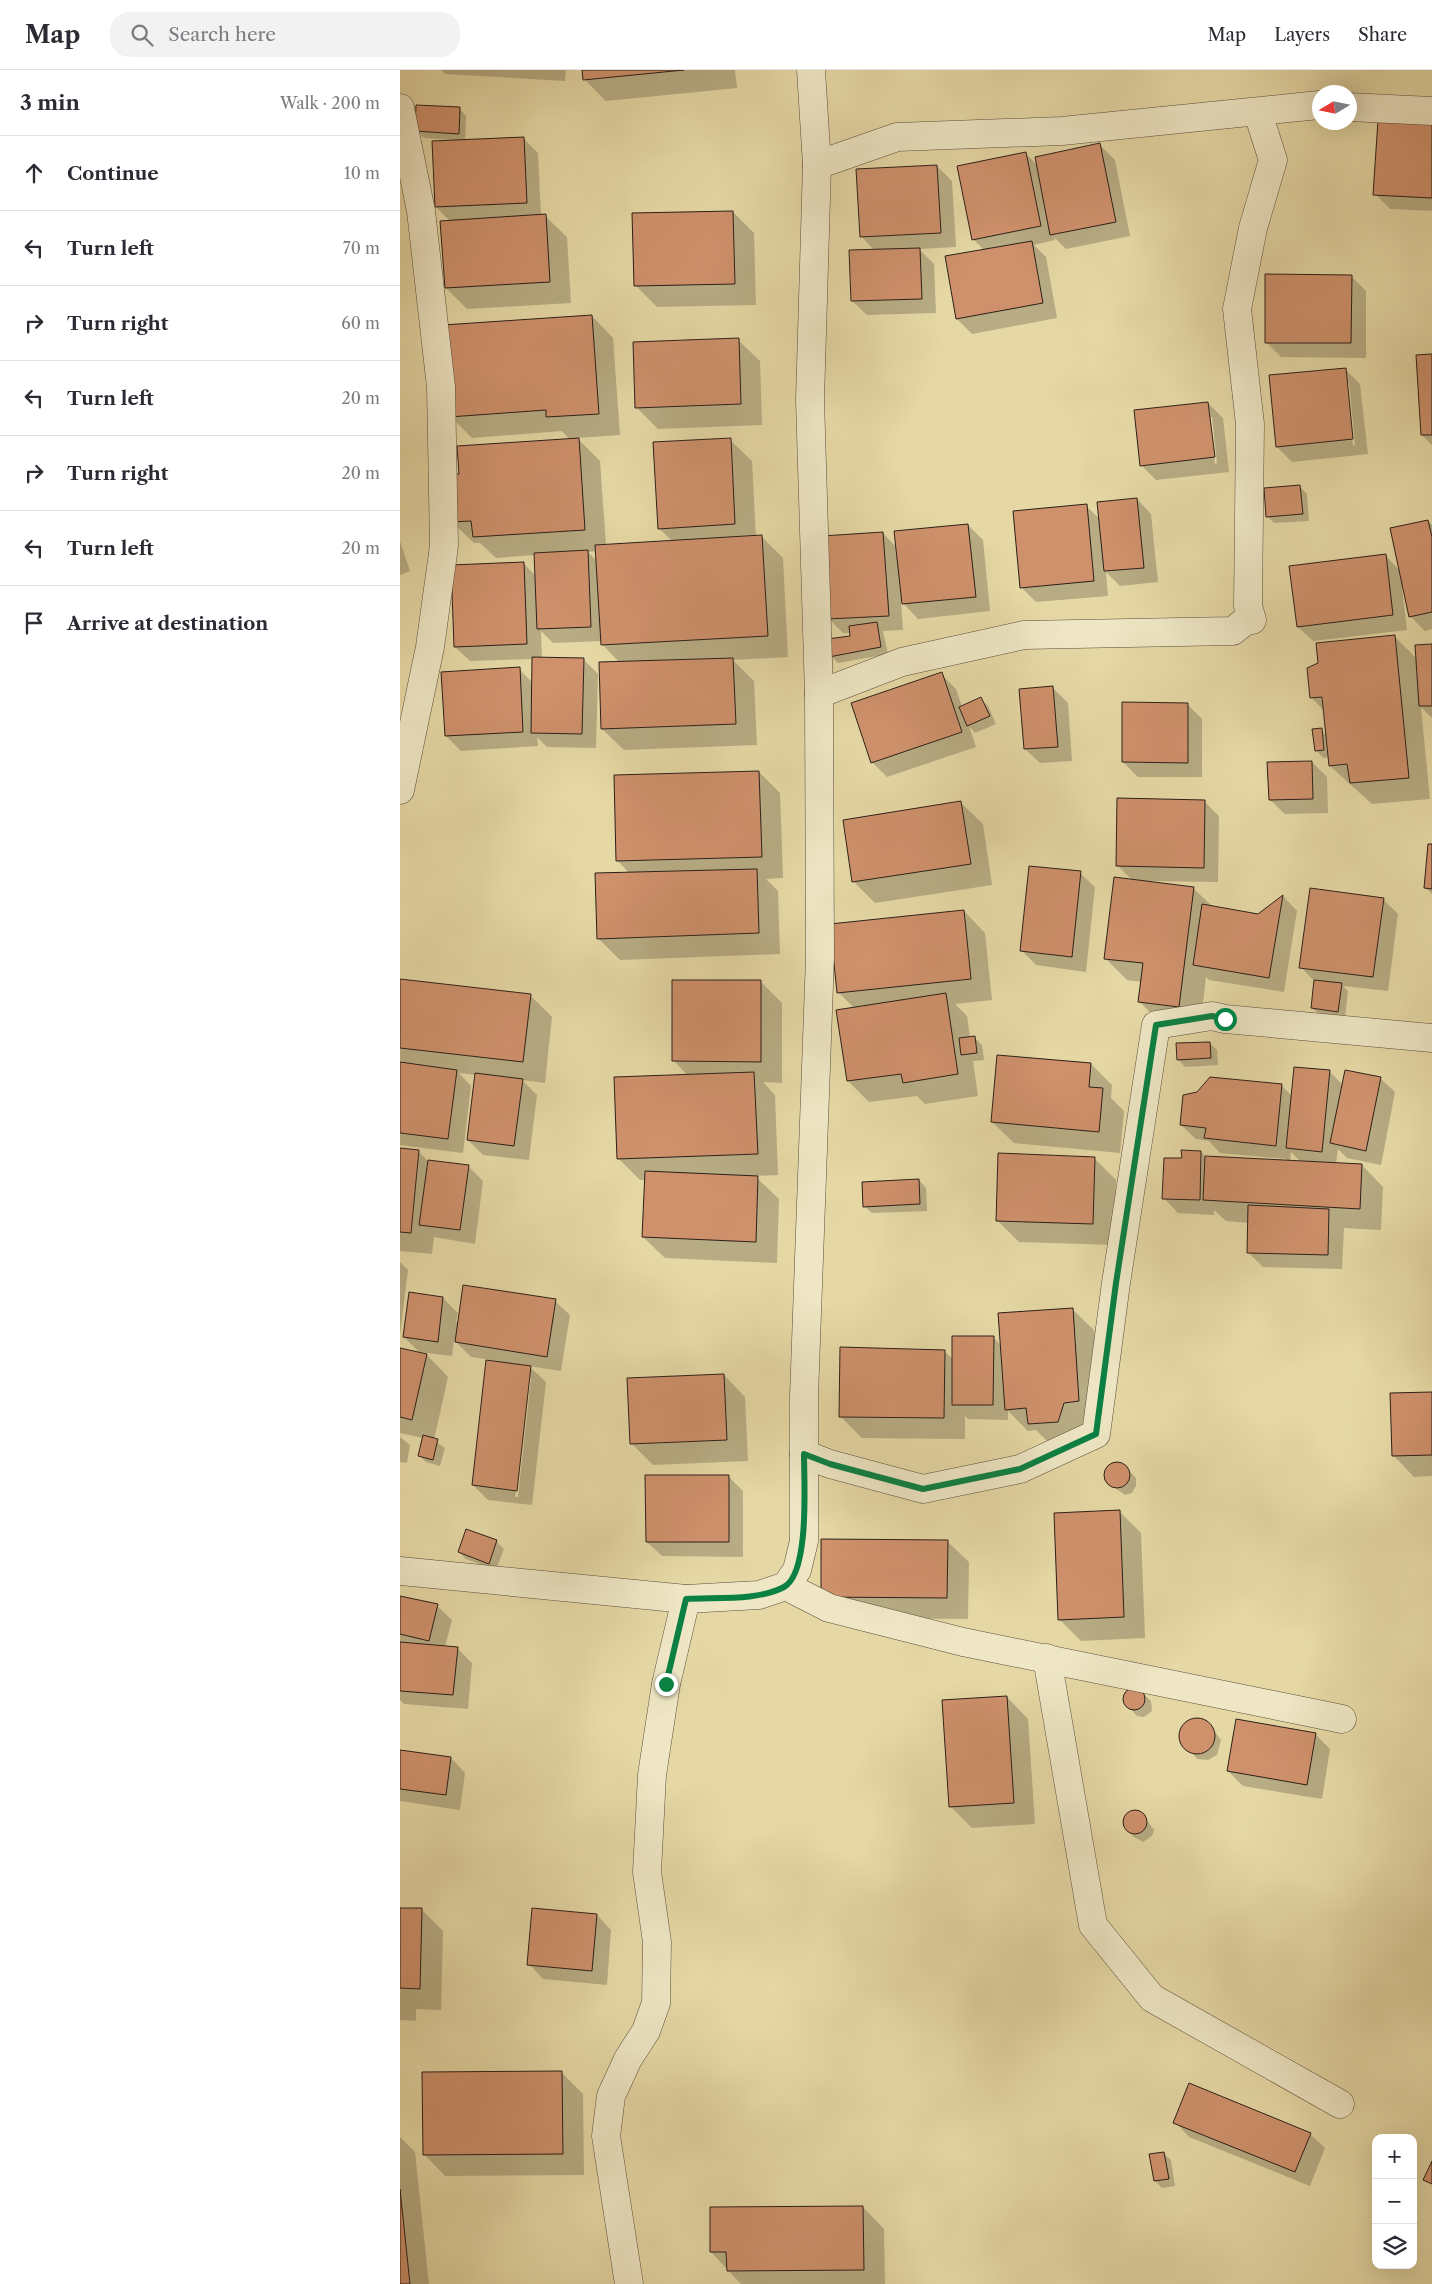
<!DOCTYPE html>
<html lang="en">
<head>
<meta charset="utf-8">
<style>
  :root { --surface:#fff; --page:#f2f2f3; --text:#2b2b33; --muted:#7c7c81; --line:#e1e1e2 }
  body { margin:0; font-family:"Libre Caslon Text",serif; background:var(--page); color:var(--text) }
  .controls { position:absolute; right:15px; bottom:15px; display:grid; overflow:hidden; border-radius:10px; box-shadow:0 5px 20px #0002 }
  .controls button { width:45px; height:45px; display:grid; place-items:center; padding:0; border:0; border-bottom:1px solid var(--line); background:var(--surface); color:var(--text); font:25px sans-serif }
  .compass { position:absolute; left:912px; top:15px; width:45px; height:45px; border-radius:50%; background:var(--surface); box-shadow:0 5px 20px #0002; rotate:260deg }
  .stop { position:absolute; width:15px; height:15px; margin:-11px; border:4px solid #0b8043; border-radius:50%; background:#fff }
  .stop.end { background:#0b8043; border-color:#fff; box-shadow:0 1px 5px #0008 }
  .list { margin:0; padding:0; list-style:none }
  h2 { display:flex; justify-content:space-between; align-items:center; height:65px; margin:0; padding:0 20px; font-size:21px }
  h2 small { font-size:16px; font-weight:400; color:var(--muted) }
  .list li { display:grid; grid-template-columns:32px 1fr auto; gap:15px; align-items:center; box-sizing:border-box; height:75px; padding:0 20px; border-top:1px solid var(--line) }
  .list b { display:block; font-size:19px; white-space:nowrap }
  .list em { font-size:16px; font-style:normal; color:var(--muted) }
  .icon { flex:none; width:28px; height:28px; fill:none; stroke:currentColor; stroke-width:2; stroke-linecap:round; stroke-linejoin:round }
  .map { position:relative; flex:none; width:1032px; height:2214px; overflow:hidden }
  header { display:flex; align-items:center; gap:30px; box-sizing:border-box; height:70px; padding:0 25px; background:var(--surface); border-bottom:1px solid var(--line) }
  header strong { font-size:24px }
  nav { display:flex; gap:28px; margin-inline-start:auto; font-size:18px }
  .search { width:350px; height:45px; background:var(--page); display:flex; align-items:center; gap:12px; box-sizing:border-box; padding:0 18px; border-radius:20px; color:var(--muted); font-size:19px }
  main { display:flex }
  aside { flex:1; background:var(--surface) }
  .map>svg:first-child { display:block }
  .shadow { fill:#0003; fill-rule:evenodd }
  .building { fill:#ce916c; stroke:#2c1f18 }
  .lines { fill:none; stroke-linecap:round; stroke-linejoin:round }
  .minor-casing { stroke:#5a4d3b; stroke-width:29 }
  .minor { stroke:#eee6c4; stroke-width:28 }
  .route { stroke:#0b8043; stroke-width:6 }
</style>
</head>
<body>
<header>
<strong>Map</strong>
<div class="search"><svg class="icon" aria-label="search" viewBox="0 0 24 24"><circle cx="10" cy="10" r="6"/><path d="M15 15l6 6"/></svg>Search here</div>
<nav><a>Map</a><a>Layers</a><a>Share</a></nav>
</header>
<main>
<aside>
<h2>3 min<small>Walk · 200 m</small></h2>
<ul class="list">
<li><svg class="icon" aria-label="ahead" viewBox="0 0 24 24"><path d="M12 20V5M6 11l6-6 6 6"/></svg><div><b>Continue</b></div><em>10 m</em></li>
<li><svg class="icon" aria-label="left" viewBox="0 0 24 24"><path d="M17 20v-9H6M10 6l-5 5 5 5"/></svg><div><b>Turn left</b></div><em>70 m</em></li>
<li><svg class="icon" aria-label="right" viewBox="0 0 24 24"><path d="M7 20v-9h11M14 6l5 5-5 5"/></svg><div><b>Turn right</b></div><em>60 m</em></li>
<li><svg class="icon" aria-label="left" viewBox="0 0 24 24"><path d="M17 20v-9H6M10 6l-5 5 5 5"/></svg><div><b>Turn left</b></div><em>20 m</em></li>
<li><svg class="icon" aria-label="right" viewBox="0 0 24 24"><path d="M7 20v-9h11M14 6l5 5-5 5"/></svg><div><b>Turn right</b></div><em>20 m</em></li>
<li><svg class="icon" aria-label="left" viewBox="0 0 24 24"><path d="M17 20v-9H6M10 6l-5 5 5 5"/></svg><div><b>Turn left</b></div><em>20 m</em></li>
<li><svg class="icon" aria-label="arrive" viewBox="0 0 24 24"><path d="M6 21V4h12l-3 4 3 4H6"/></svg><div><b>Arrive at destination</b></div></li>
</ul>
</aside>
<div class="map">
<svg width="1032" height="2214" viewBox="0 0 1032 2214">
  <rect width="100%" height="100%" fill="#e5d8a5"/>
  <filter id="stains"><feTurbulence type="fractalNoise" baseFrequency=".004" numOctaves="4"/><feColorMatrix values="0 0 0 0 .2 0 0 0 0 .09 0 0 0 0 .02 0 0 0 .5 -.17"/></filter>
  <radialGradient id="worn" r=".72"><stop offset=".6" stop-color="#630" stop-opacity="0"/><stop offset="1" stop-color="#630" stop-opacity=".3"/></radialGradient>
  <g class="shadow">
    <path d="M41,0H166L165,11L45,4Z"/>
    <path d="M183,0H335L337,18L206,31L184,9Z"/>
    <path d="M59,38L66,46L65,71L123,68L138,83L141,146H145L167,167L171,233L67,239L46,218L51,152L36,137L55,70L24,68L16,61Z"/>
    <path d="M1032,54V141L990,139L975,124Z"/>
    <path d="M700,75L715,90L730,166L666,179L654,167L655,170L634,175L646,187L657,248L572,264L557,249L546,187L584,180L573,169L626,84L638,96Z"/>
    <path d="M537,96L552,111L556,177L519,179L534,194L536,243L467,245L452,231L475,181L461,166Z"/>
    <path d="M333,142L354,163L356,235L257,237L235,215Z"/>
    <path d="M951,206L966,221V288L881,287L866,272Z"/>
    <path d="M192,246L213,268L220,365L177,368L200,391L206,475L273,472L259,458L330,370L352,391L356,467H362L383,488L388,587L333,590L354,611L357,675L224,680L202,659L220,593L202,574V571L153,573L141,561L142,589H183L198,604L196,678L147,677L137,667L138,676L61,681L46,666L119,599L133,613V589L70,591L55,577L124,494L136,506L135,485L96,488L80,473H74L52,452L60,405L170,370L162,361L72,368L50,346ZM197,481V491L188,482Z"/>
    <path d="M338,270L360,291L362,355L258,359L236,337Z"/>
    <path d="M1032,285V375L1022,365Z"/>
    <path d="M945,299L960,314L968,384L892,392L877,377ZM946,313H949L955,375L953,376Z"/>
    <path d="M808,333L823,348L829,402L756,410L741,395ZM809,347H812L817,393L815,394Z"/>
    <path d="M900,417L907,424L909,451L874,453L867,446Z"/>
    <path d="M737,429L751,444L758,512L720,516L706,502L708,526L636,532L621,517L686,436L700,449Z"/>
    <path d="M1028,451L1032,455V559L1025,561L1010,546L1004,518H1002L1007,560L913,571L898,557L985,485L1000,501Z"/>
    <path d="M568,455L583,470L590,541L518,549L501,531L503,560L483,561L488,584L438,593L431,586L451,567L450,563H443L428,548L483,463L497,478Z"/>
    <path d="M0,471L10,501L0,505Z"/>
    <path d="M994,566L1017,589L1032,575V648L1021,637L1030,729L972,734L930,696L929,687L923,688L916,680L921,660L927,666L924,641L911,627Z"/>
    <path d="M541,604L556,619L562,637L581,629L588,636L596,654L575,663L569,656L576,677L487,707L472,692Z"/>
    <path d="M653,618L668,633L672,691L640,693L625,679Z"/>
    <path d="M787,634L802,649V707H738L723,692Z"/>
    <path d="M912,692L927,707L928,743L885,744L870,730Z"/>
    <path d="M359,702L380,723L383,808L366,809L378,821L380,884L220,890L198,868L230,804L217,790Z"/>
    <path d="M804,731L819,746L818,812L750,811V812L793,818L813,837L858,845L883,826L897,841L884,922L809,910L806,907L800,958L761,954L740,932L742,912L727,910L705,888L732,810L717,795Z"/>
    <path d="M561,733L583,754L592,815L475,833L454,812Z"/>
    <path d="M1032,776V824L1026,818Z"/>
    <path d="M680,803L695,817L686,902L636,895L621,880Z"/>
    <path d="M983,829L998,844L988,921L943,916L948,921L945,948L920,945L912,938L915,912L901,897Z"/>
    <path d="M564,841L585,863L592,930L555,934L567,946L570,968H575L582,975L584,990L573,991L578,1026L525,1034L517,1026L469,1032L448,1011L454,938L438,922Z"/>
    <path d="M0,910L130,925L152,947L145,1013L122,1010L137,1025L129,1090L83,1085L68,1070L76,1005L59,1003L71,1016L63,1083L0,1075Z"/>
    <path d="M361,912L382,933V1013L363,1012L375,1025L378,1105L355,1106L379,1129L377,1193L265,1188L243,1167L246,1110H240L218,1088L288,1006L273,990Z"/>
    <path d="M810,973L817,980L818,995L785,997L778,989Z"/>
    <path d="M691,994L712,1015L711,1028L724,1041L720,1083L614,1073L592,1052Z"/>
    <path d="M930,1002L943,1015L980,1008L995,1022L981,1095L947,1088L938,1079L936,1094L962,1095L983,1117L981,1160L944,1158L942,1199L863,1197L848,1182L849,1153L826,1151L814,1140V1145L778,1143L764,1128L783,1090L801,1082L807,1088L886,1092V1089L820,1083L809,1071L796,1069L781,1055L881,1015L892,1026ZM891,1082L901,1092H890Z"/>
    <path d="M0,1079L18,1081L28,1091L68,1096L83,1111L75,1174L34,1167L32,1184L0,1181Z"/>
    <path d="M694,1088L716,1110L714,1175L619,1172L597,1150Z"/>
    <path d="M519,1110L526,1118L527,1141L472,1143L464,1136Z"/>
    <path d="M0,1192L8,1200L0,1265Z"/>
    <path d="M43,1228L58,1243L56,1252H59L155,1231L170,1245L161,1301L129,1296L146,1312L132,1435L88,1430L73,1415L98,1291L71,1287L54,1270L52,1286L19,1282L4,1267ZM129,1308H131L118,1427H115Z"/>
    <path d="M672,1239L694,1260L700,1353L651,1375L636,1360L628,1361L608,1341V1350L568,1349L565,1346V1369L462,1368L440,1346L544,1281L554,1290L594,1268L601,1275Z"/>
    <path d="M0,1279L27,1285L48,1307L34,1370L45,1378L40,1396L26,1392L19,1385L23,1368L0,1363Z"/>
    <path d="M324,1305L345,1327L348,1391L253,1395L232,1374Z"/>
    <path d="M1032,1323V1406L1014,1407L993,1385Z"/>
    <path d="M0,1367L10,1375L7,1393L0,1392Z"/>
    <path d="M723,1394L736,1408V1416L732,1423L725,1425L707,1412L705,1405L711,1395Z"/>
    <path d="M328,1406L343,1421V1487L262,1486L247,1472Z"/>
    <path d="M720,1442L741,1463L745,1568L681,1571L659,1549Z"/>
    <path d="M96,1471L104,1479L96,1500L66,1489L59,1482Z"/>
    <path d="M547,1471L569,1492L568,1549L443,1548L422,1526Z"/>
    <path d="M0,1527L37,1536L52,1550L45,1577L57,1578L72,1593L68,1639L4,1634L0,1630Z"/>
    <path d="M728,1619H738L743,1623L751,1631L752,1641L744,1647L737,1646L724,1632V1625Z"/>
    <path d="M607,1627L628,1649L635,1754L572,1758L550,1736Z"/>
    <path d="M797,1649L808,1653L821,1670L817,1685L808,1690L797,1689L780,1667L783,1656Z"/>
    <path d="M915,1664L930,1679L922,1729L843,1716L828,1701Z"/>
    <path d="M0,1681L51,1688L65,1703L60,1740L0,1731Z"/>
    <path d="M733,1742L743,1745L754,1760L752,1766L743,1772L734,1767L726,1759L724,1752L726,1746Z"/>
    <path d="M0,1839L22,1840L43,1861L41,1940L16,1939V1951L0,1950Z"/>
    <path d="M197,1845L211,1860L207,1915L143,1909L129,1894Z"/>
    <path d="M161,2002L183,2024L184,2105L45,2106L24,2084Z"/>
    <path d="M775,2052L910,2064L925,2078L910,2116L789,2067Z"/>
    <path d="M0,2067L15,2082L29,2214H0Z"/>
    <path d="M763,2083L771,2090L775,2116L762,2118L755,2111L751,2085Z"/>
    <path d="M463,2137L484,2159L485,2214H341L311,2182Z"/>
  </g>
  <g class="building">
    <path d="M182,0H284L183,10Z"/>
    <path d="M16,35L60,37L59,64L15,61Z"/>
    <path d="M978,50L1032,52V128L973,125Z"/>
    <path d="M124,67L127,133L35,137L32,71Z"/>
    <path d="M700,73L716,152L650,165L635,87Z"/>
    <path d="M626,82L641,156L572,170L557,96Z"/>
    <path d="M537,95L541,163L460,167L456,99Z"/>
    <path d="M333,141L335,214L234,216L232,143Z"/>
    <path d="M146,144L150,212L45,218L40,151Z"/>
    <path d="M632,171L643,233L556,249L545,186Z"/>
    <path d="M520,178L522,229L451,231L449,180Z"/>
    <path d="M865,204L952,205L951,273H865Z"/>
    <path d="M192,245L199,344L146,347V340L49,347L43,255Z"/>
    <path d="M339,268L341,334L235,338L233,272Z"/>
    <path d="M1032,284V365H1021L1016,285Z"/>
    <path d="M946,298L953,369L876,377L869,305Z"/>
    <path d="M808,332L815,387L740,396L734,340Z"/>
    <path d="M179,368L185,460L73,467L71,451L51,452L47,405L59,404L57,376Z"/>
    <path d="M331,368L335,454L258,459L253,372Z"/>
    <path d="M900,415L903,444L866,447L864,418Z"/>
    <path d="M737,428L744,498L704,501L697,432Z"/>
    <path d="M687,434L694,511L620,518L613,441Z"/>
    <path d="M1028,450L1032,467V542L1009,547L990,458Z"/>
    <path d="M568,454L576,527L502,534L494,461Z"/>
    <path d="M483,462L489,546L427,549L422,466Z"/>
    <path d="M362,465L368,566L201,575L195,475Z"/>
    <path d="M188,480L191,557L137,559L134,483Z"/>
    <path d="M986,484L993,545L897,557L889,496Z"/>
    <path d="M124,492L127,574L54,577L51,495Z"/>
    <path d="M477,552L481,577L429,587L427,569L450,566L449,556Z"/>
    <path d="M995,565L1009,708L950,713L947,694L929,696L922,627L910,628L907,598L918,593L916,573Z"/>
    <path d="M1032,574V636H1019L1015,575Z"/>
    <path d="M132,587L184,588L182,664L131,663Z"/>
    <path d="M333,588L336,654L201,659L199,592Z"/>
    <path d="M120,597L123,662L45,666L41,602Z"/>
    <path d="M542,602L562,662L471,693L451,633Z"/>
    <path d="M653,616L658,677L624,679L619,619Z"/>
    <path d="M581,627L590,646L567,656L559,637Z"/>
    <path d="M722,632L788,633V693L722,692Z"/>
    <path d="M922,658L924,680L915,681L912,659Z"/>
    <path d="M912,691L913,729L869,730L867,692Z"/>
    <path d="M359,701L362,787L216,791L214,705Z"/>
    <path d="M717,728L805,730L804,798L716,796Z"/>
    <path d="M561,731L571,794L452,812L443,750Z"/>
    <path d="M1028,774H1032V819L1024,818Z"/>
    <path d="M629,796L681,801L672,887L620,881Z"/>
    <path d="M357,799L359,863L197,869L195,803Z"/>
    <path d="M714,807L794,817L779,937L738,932L743,893L704,889Z"/>
    <path d="M910,818L984,828L973,907L899,898Z"/>
    <path d="M883,825L869,908L793,895L802,834L858,844Z"/>
    <path d="M564,840L571,909L437,923L430,854Z"/>
    <path d="M0,909L131,924L123,992L0,978Z"/>
    <path d="M272,910H361V992L272,991Z"/>
    <path d="M914,910L942,913L938,942L911,938Z"/>
    <path d="M546,923L558,1004L503,1013L501,1004L447,1011L436,940Z"/>
    <path d="M575,966L577,983L561,985L559,968Z"/>
    <path d="M810,972L811,988L777,990L776,973Z"/>
    <path d="M597,985L691,993L689,1017L703,1018L699,1062L591,1052Z"/>
    <path d="M0,992L57,1000L48,1069L0,1063Z"/>
    <path d="M894,997L930,1000L922,1082L886,1078Z"/>
    <path d="M945,1000L981,1007L966,1081L930,1073Z"/>
    <path d="M354,1002L358,1084L217,1089L214,1007Z"/>
    <path d="M75,1003L123,1009L114,1076L67,1070Z"/>
    <path d="M810,1007L882,1014L876,1076L804,1068L806,1058L780,1055L783,1025L797,1022Z"/>
    <path d="M0,1078L19,1080L11,1163L0,1162Z"/>
    <path d="M781,1080L801,1081L800,1130L762,1129L764,1088H782Z"/>
    <path d="M598,1083L695,1087L693,1154L596,1151Z"/>
    <path d="M805,1086L962,1094L960,1139L803,1130Z"/>
    <path d="M28,1090L69,1095L60,1160L19,1155Z"/>
    <path d="M245,1101L358,1106L356,1172L242,1167Z"/>
    <path d="M519,1109L520,1134L463,1137L462,1112Z"/>
    <path d="M848,1135L929,1139L928,1185L847,1183Z"/>
    <path d="M63,1215L156,1229L147,1287L55,1272Z"/>
    <path d="M9,1222L43,1227L38,1272L3,1267Z"/>
    <path d="M673,1238L679,1331L664,1333L658,1352L628,1354L626,1338L605,1340L598,1243Z"/>
    <path d="M552,1266H594L593,1335H552Z"/>
    <path d="M440,1277L545,1280L544,1348L439,1347Z"/>
    <path d="M0,1278L27,1284L12,1350L0,1347Z"/>
    <path d="M86,1290L131,1296L117,1421L72,1415Z"/>
    <path d="M324,1304L327,1370L230,1374L227,1308Z"/>
    <path d="M1032,1322V1385L992,1386L990,1323Z"/>
    <path d="M23,1365L38,1369L33,1390L18,1386Z"/>
    <circle cx="717" cy="1405" r="13"/>
    <path d="M245,1405H329V1472H246Z"/>
    <path d="M720,1440L724,1547L658,1550L654,1443Z"/>
    <path d="M66,1459L97,1470L89,1494L58,1482Z"/>
    <path d="M421,1469L548,1470L547,1528L421,1527Z"/>
    <path d="M0,1526L38,1534L29,1571L0,1564Z"/>
    <path d="M0,1572L58,1577L53,1625L0,1621Z"/>
    <circle cx="734" cy="1629" r="11"/>
    <path d="M607,1626L614,1733L549,1737L542,1630Z"/>
    <circle cx="797" cy="1666" r="18"/>
    <path d="M836,1649L916,1663L907,1715L827,1701Z"/>
    <path d="M0,1680L51,1687L46,1725L0,1719Z"/>
    <circle cx="735" cy="1752" r="12"/>
    <path d="M0,1838H22L20,1919L0,1918Z"/>
    <path d="M132,1838L197,1844L192,1901L127,1895Z"/>
    <path d="M162,2001L163,2084L23,2085L22,2002Z"/>
    <path d="M789,2013L911,2063L895,2102L773,2053Z"/>
    <path d="M764,2082L769,2109L754,2111L749,2084Z"/>
    <path d="M1032,2091V2114L1023,2110Z"/>
    <path d="M0,2119L10,2214H0Z"/>
    <path d="M463,2136L464,2200L327,2201L326,2182H310V2137Z"/>
  </g>
  <g class="lines">
    <g class="minor-casing">
      <g id="minor">
        <path d="M949,37L1032,41"/>
        <path d="M0,38L21,141L41,317L44,476L30,577L0,720"/>
        <path d="M417,95L497,67L662,61L919,35"/>
        <path d="M419,624L502,592L624,565L833,561L844,552L852,550L848,536L850,354L837,239L853,158L873,90L858,43"/>
        <path d="M404,1384L430,1394L523,1419L620,1399L696,1364L716,1213L756,955L812,946L825,949L1032,968"/>
        <path d="M0,1501L286,1529L359,1525L386,1516L397,1500L404,1471V1326L420,887L419,624L410,330L417,95L411,0"/>
        <path d="M386,1516L429,1538L563,1572L942,1649"/>
        <path d="M647,1588L693,1855L752,1928L940,2034"/>
        <path d="M229,2214L206,2066L211,2026L228,1989L246,1961L256,1933L257,1872L247,1802L252,1705L266,1614L286,1529"/>
      </g>
    </g>
    <use href="#minor" class="minor"/>
  </g>
  <g class="lines">
    <path class="route" d="M266,1614L286,1529C315,1527 358,1531 384,1517C410,1503 404,1411 404,1384L430,1394L523,1419L620,1399L696,1364L716,1213L756,955L812,946L825,949"/>
  </g>
  <rect width="100%" height="100%" filter="url(#stains)"/>
  <rect width="100%" height="100%" fill="url(#worn)"/>
</svg>
<div class="controls">
<button>+</button>
<button>−</button>
<button><svg class="icon" aria-label="layers" viewBox="0 0 24 24"><path d="M12 4l9 5-9 5-9-5zM3 14l9 5 9-5"/></svg></button>
</div>
<svg class="compass" viewBox="-18 -18 36 36"><path d="M0-13l5 13h-10z" fill="#e53935"/><path d="M0 13l5-13h-10z" fill="#7c7c81"/></svg>
<div class="stop" style="left:825px;top:949px"></div>
<div class="stop end" style="left:266px;top:1614px"></div>
</div>
</main>
</body>
</html>
